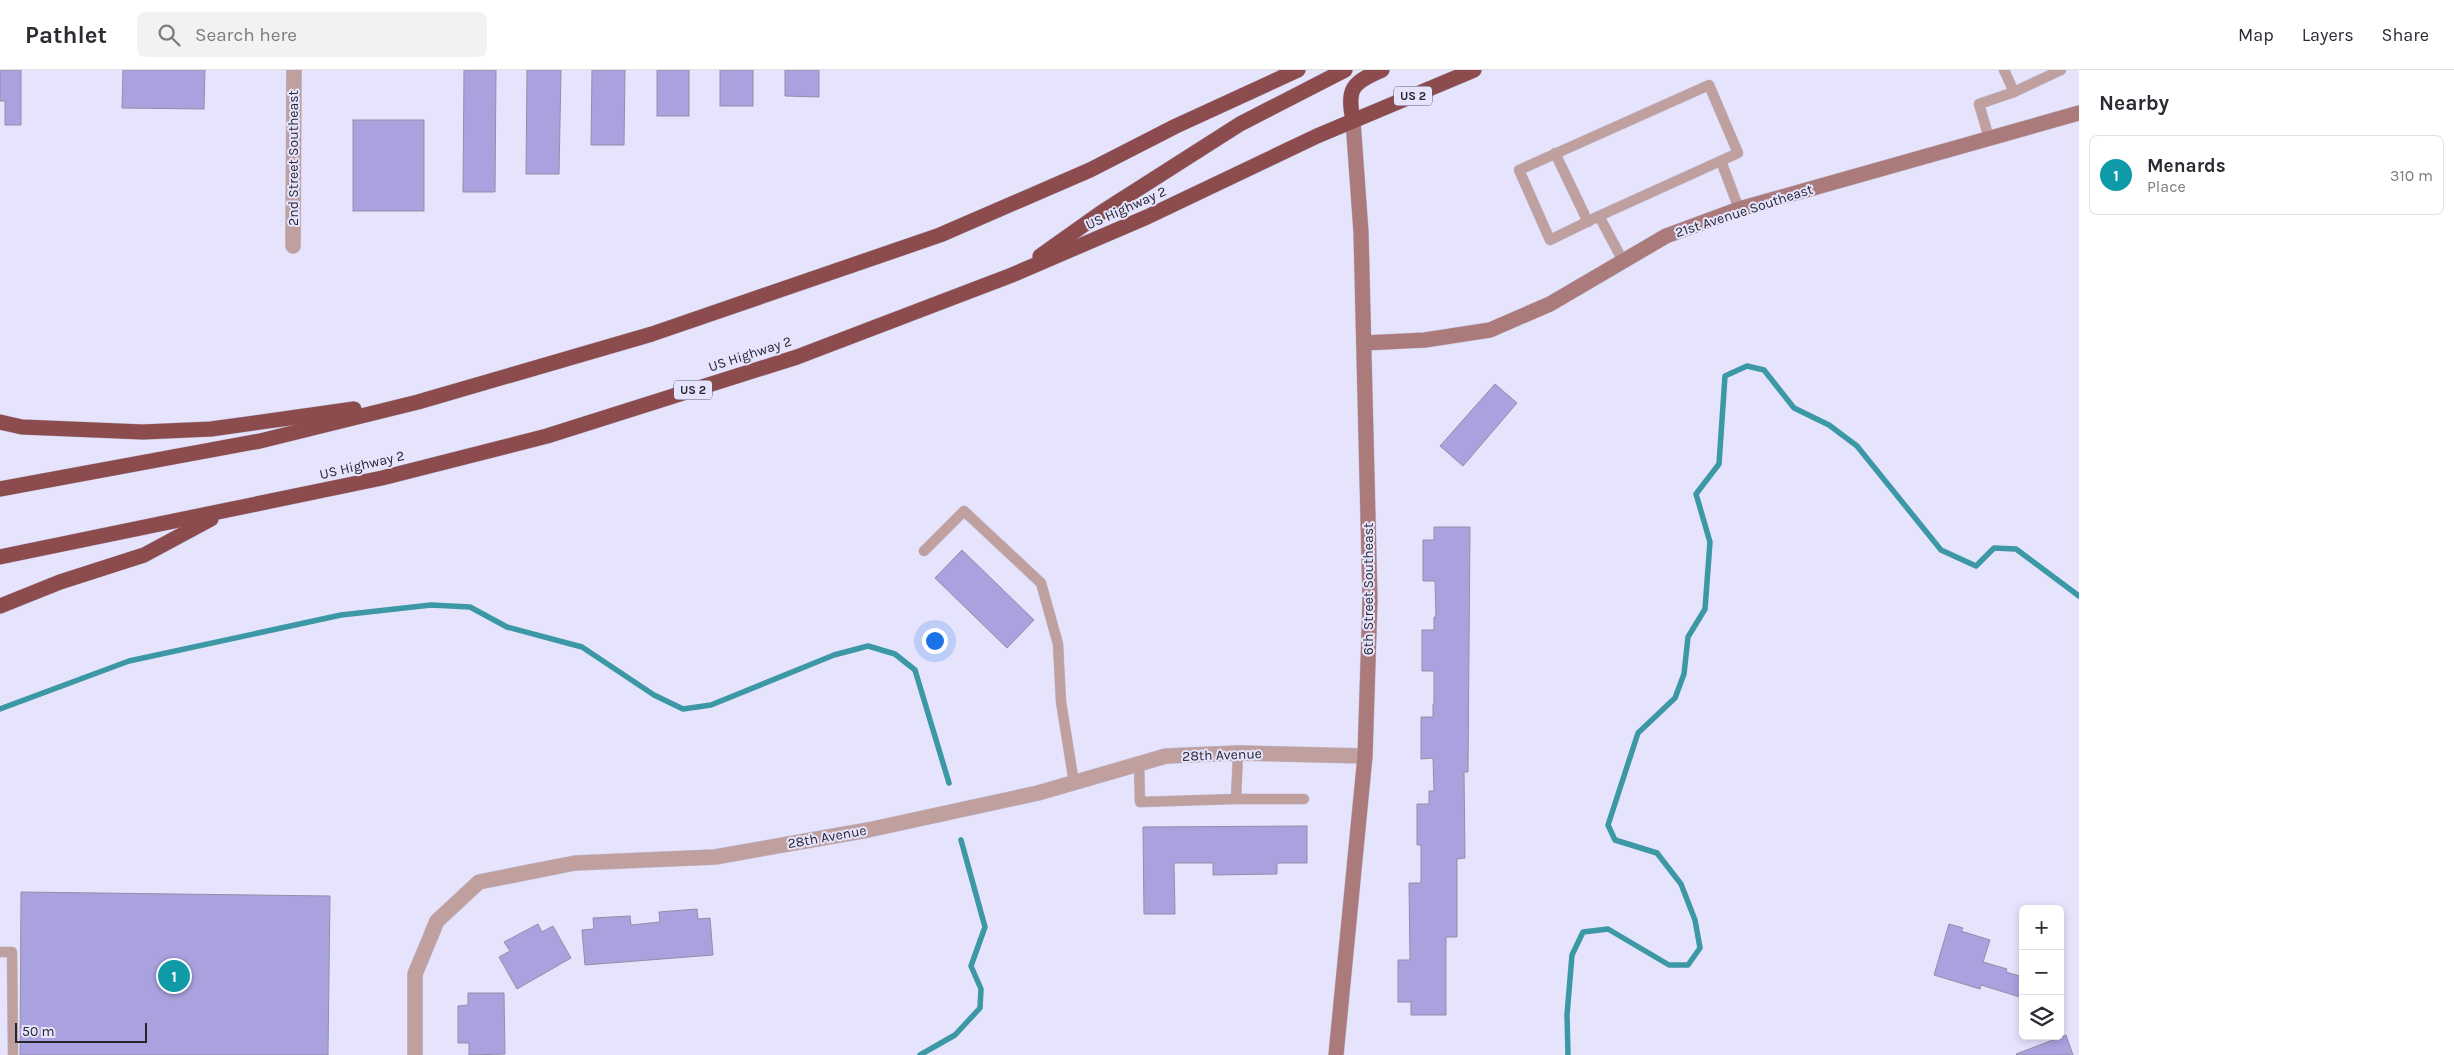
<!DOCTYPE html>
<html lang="en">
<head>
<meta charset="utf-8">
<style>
  :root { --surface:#fff; --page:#f2f2f3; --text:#2b2b33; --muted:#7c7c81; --line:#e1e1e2; --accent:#13805d }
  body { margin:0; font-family:Karla,sans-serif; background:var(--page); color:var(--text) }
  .controls { position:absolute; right:15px; bottom:15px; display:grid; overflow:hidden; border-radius:8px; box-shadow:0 2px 8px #0003 }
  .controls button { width:45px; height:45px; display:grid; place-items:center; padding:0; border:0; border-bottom:1px solid var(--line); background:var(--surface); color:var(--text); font:25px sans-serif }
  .scale { position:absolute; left:15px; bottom:12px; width:132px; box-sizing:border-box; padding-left:5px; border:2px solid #27262f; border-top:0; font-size:14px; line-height:18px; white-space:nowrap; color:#27262f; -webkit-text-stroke:4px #e6e4fd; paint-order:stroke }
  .you { position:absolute; left:934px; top:570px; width:18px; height:18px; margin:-12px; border:4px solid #fff; border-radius:50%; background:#1a73e8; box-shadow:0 0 0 8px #1a73e833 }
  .badge { display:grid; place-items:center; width:32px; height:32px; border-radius:50%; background:var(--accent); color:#fff; font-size:16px; font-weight:700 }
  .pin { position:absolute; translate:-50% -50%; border:2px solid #fff; box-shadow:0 1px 5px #0006 }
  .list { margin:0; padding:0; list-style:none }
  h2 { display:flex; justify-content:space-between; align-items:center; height:65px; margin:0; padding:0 20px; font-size:21px }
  h2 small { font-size:16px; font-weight:400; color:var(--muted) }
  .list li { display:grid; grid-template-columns:32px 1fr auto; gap:15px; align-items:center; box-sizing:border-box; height:80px; margin:0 10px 10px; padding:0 10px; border:1px solid var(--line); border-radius:8px }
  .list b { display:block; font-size:19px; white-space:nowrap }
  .list p { margin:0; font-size:16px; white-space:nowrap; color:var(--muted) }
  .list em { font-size:16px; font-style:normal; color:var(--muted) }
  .icon { flex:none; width:28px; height:28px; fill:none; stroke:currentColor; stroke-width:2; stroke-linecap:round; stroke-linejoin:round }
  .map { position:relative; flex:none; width:2079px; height:985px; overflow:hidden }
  header { display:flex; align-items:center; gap:30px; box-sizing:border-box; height:70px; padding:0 25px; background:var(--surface); border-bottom:1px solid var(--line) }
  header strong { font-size:24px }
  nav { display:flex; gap:28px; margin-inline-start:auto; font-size:18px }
  .search { width:350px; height:45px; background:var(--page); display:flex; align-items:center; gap:12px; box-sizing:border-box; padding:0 18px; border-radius:8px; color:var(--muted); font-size:19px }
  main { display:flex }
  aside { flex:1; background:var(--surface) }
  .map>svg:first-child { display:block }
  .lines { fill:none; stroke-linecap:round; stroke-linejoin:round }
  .stream { stroke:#3b98a4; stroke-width:5.5 }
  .building { fill:#aaa2df; stroke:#918fa6 }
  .lane-casing { stroke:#c4c2d8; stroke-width:11 }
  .street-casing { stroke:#c4c2d8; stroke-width:16 }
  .secondary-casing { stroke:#c4c2d8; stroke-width:16 }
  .highway-casing { stroke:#c4c2d8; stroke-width:16 }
  .lane { stroke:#c09f9f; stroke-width:10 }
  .street { stroke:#c09f9f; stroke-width:15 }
  .secondary { stroke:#ab7b7c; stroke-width:15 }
  .highway { stroke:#8c4b4d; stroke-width:15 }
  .labels { text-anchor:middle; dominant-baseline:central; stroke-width:4; stroke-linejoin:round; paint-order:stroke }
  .shield { fill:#e6e4fd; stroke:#605f6d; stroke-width:1 }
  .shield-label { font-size:12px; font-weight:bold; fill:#27262f }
  .street-label { font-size:14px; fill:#27262f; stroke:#e6e4fd }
</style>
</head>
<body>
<header>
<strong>Pathlet</strong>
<div class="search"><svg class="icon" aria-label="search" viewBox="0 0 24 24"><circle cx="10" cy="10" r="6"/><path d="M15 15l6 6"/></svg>Search here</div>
<nav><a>Map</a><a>Layers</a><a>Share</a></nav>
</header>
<main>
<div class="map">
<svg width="2079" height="985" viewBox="0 0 2079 985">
  <rect width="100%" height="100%" fill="#e6e4fd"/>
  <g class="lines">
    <g class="stream">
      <path d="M0,639L129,591L341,545L431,535L470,537L507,557L582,577L654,625L683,639L711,635L834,585L868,576L895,584L915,600L949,713"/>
      <path d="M920,985L955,965L980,938L981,919L971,896L985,857L961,770"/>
      <path d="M1568,985L1567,945L1572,885L1583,862L1608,859L1669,895H1688L1700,878L1695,850L1681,814L1657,783L1615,770L1608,755L1638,663L1675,628L1684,604L1688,567L1705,539L1710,472L1696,424L1719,394L1725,306L1747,296L1764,300L1794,338L1829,355L1857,376L1941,480L1976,496L1994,478L2016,479L2079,526"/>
    </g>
  </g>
  <g class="building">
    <path d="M0,0H21V55H5V31H0Z"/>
    <path d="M123,0H205L204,39L122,38Z"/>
    <path d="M464,0H496L495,122H463Z"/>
    <path d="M527,0H561L559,104H526Z"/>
    <path d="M592,0H625L624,75H591Z"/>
    <rect x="657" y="0" width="32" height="46"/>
    <rect x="720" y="0" width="33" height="36"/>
    <path d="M785,0H819V27L785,26Z"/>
    <rect x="353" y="50" width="71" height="91"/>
    <path d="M1495,314L1517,333L1463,396L1440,376Z"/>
    <path d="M1434,457H1470L1468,702H1464L1465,788L1457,789V867H1446V945H1411V932H1398V890H1410L1409,813H1421V775H1417V734H1429V721H1434L1433,688L1421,689V647H1433V634H1434V601H1422V560H1434V547H1436L1435,511H1423V470H1434Z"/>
    <path d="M962,480L1034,550L1007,578L935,508Z"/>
    <path d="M1307,756V793H1277V804L1213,805V793H1174L1175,844H1144L1143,757Z"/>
    <path d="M21,822L330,826L328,985H20Z"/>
    <path d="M697,839L698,849L710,848L713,885L585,895L582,860L594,859L593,848L630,846L631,855L660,852L659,842Z"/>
    <path d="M538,854L542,862L553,856L571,888L517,919L499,887L510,881L504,872Z"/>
    <path d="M1949,854L1963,858L1961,861L1990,870L1983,892L2007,899L2006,902L2023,907V928L1981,915L1980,919L1934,905Z"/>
    <path d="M468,923H504L505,984L469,985V973H458V936L468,935Z"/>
    <path d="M2066,965L2073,985H2017L2016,984Z"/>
  </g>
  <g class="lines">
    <g class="lane-casing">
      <g id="lane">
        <path d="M2004,0L2014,22L2061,0"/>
        <path d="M1989,68L1979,34L2014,22"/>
        <path d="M1555,83L1588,152"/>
        <path d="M1721,91L1739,139"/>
        <path d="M1599,146L1550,170L1519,100L1709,15L1738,83L1599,146L1623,191"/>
        <path d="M924,481L964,441L1041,513L1058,574L1061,632L1074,713"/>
        <path d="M1238,683L1236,729H1304"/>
        <path d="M1139,694L1140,732L1236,729"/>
        <path d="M0,882H12L13,985"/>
      </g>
    </g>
    <g class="street-casing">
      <g id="street">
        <path d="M293,176L294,0"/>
        <path d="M415,985V904L437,851L479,812L575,793L715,787L868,760L1038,723L1166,686L1238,683L1365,686"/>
      </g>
    </g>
    <g class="secondary-casing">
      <g id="secondary">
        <path d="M1364,273L1425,270L1490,260L1550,234L1666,166L1739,139L2079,43"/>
        <path d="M1336,985L1365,686L1370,530L1361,162L1353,51"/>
      </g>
    </g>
    <g class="highway-casing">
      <g id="highway">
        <path d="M1353,51C1347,19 1351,13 1382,0"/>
        <path d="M1040,186L1102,142L1240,54L1345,0"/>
        <path d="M0,352L22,357L143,362L211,359L354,339"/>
        <path d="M0,419L260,371L418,332L652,264L940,165L1090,100L1176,56L1298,0"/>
        <path d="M0,487L382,408L547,366L797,287L1012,205L1147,147L1317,66L1474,0"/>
        <path d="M0,536L60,512L144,485L211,449"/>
      </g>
    </g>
    <use href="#lane" class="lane"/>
    <use href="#street" class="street"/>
    <use href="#secondary" class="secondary"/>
    <use href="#highway" class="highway"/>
  </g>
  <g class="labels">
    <g class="shield">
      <rect x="1394" y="16.5" width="38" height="19" rx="4"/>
      <rect x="674" y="310.5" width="38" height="19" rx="4"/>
    </g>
    <g class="shield-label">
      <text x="1413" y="26">US 2</text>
      <text x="693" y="320">US 2</text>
    </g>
    <g class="street-label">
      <text transform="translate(293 88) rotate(-90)">2nd Street Southeast</text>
      <text transform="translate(1126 138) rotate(-24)">US Highway 2</text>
      <text transform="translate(1744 141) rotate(-18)">21st Avenue Southeast</text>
      <text transform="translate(750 284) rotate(-18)">US Highway 2</text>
      <text transform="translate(362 395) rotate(-13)">US Highway 2</text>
      <text transform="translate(1368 519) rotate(-90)">6th Street Southeast</text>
      <text transform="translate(1222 685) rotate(-2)">28th Avenue</text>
      <text transform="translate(827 767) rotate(-10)">28th Avenue</text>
    </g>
  </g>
</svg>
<div class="controls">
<button>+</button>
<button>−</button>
<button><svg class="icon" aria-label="layers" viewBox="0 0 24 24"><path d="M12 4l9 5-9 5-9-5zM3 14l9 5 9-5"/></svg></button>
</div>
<div class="scale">50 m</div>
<div class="you"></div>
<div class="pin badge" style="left:174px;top:906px;background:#0f9aa8">1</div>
</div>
<aside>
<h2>Nearby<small></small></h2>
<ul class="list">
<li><span class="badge" style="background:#0f9aa8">1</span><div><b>Menards</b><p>Place</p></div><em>310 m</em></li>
</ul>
</aside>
</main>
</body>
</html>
